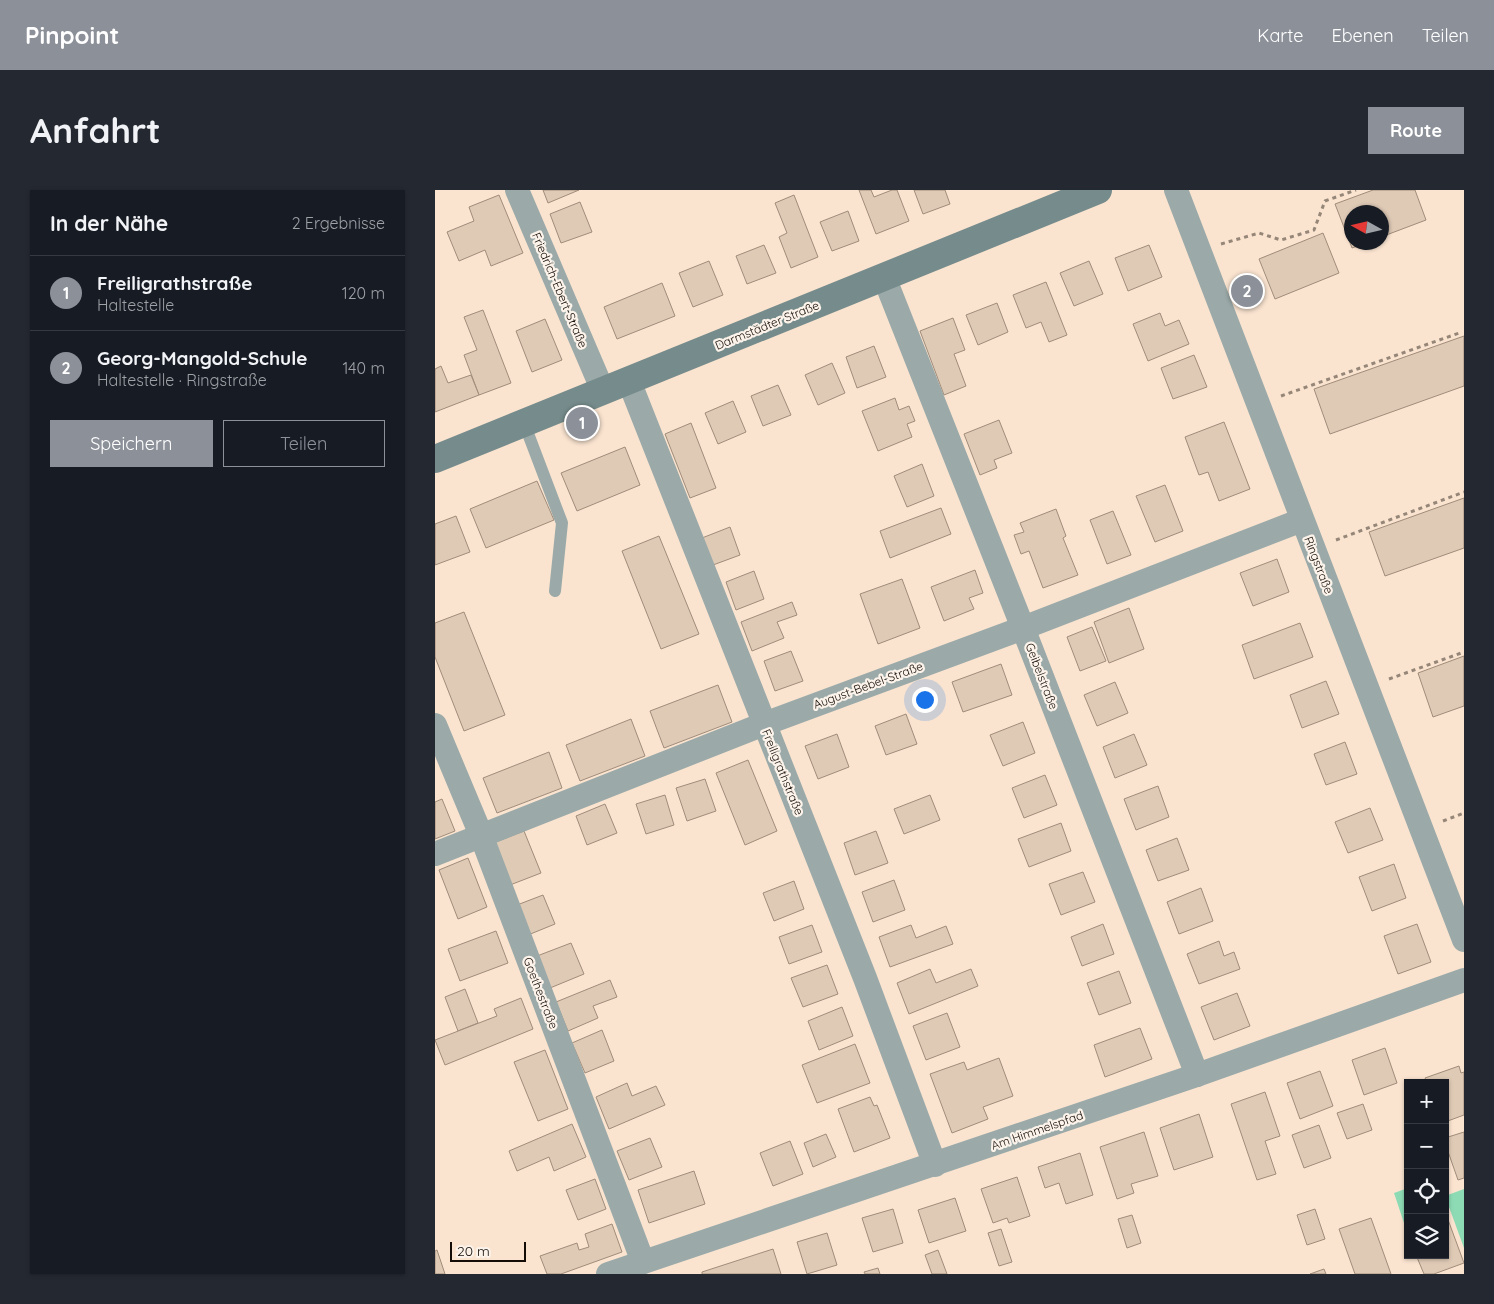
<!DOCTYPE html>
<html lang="de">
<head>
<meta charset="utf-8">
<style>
  :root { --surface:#171b24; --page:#242831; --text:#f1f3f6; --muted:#9ea1a6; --line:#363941; --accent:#8c9099 }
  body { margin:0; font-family:Quicksand,sans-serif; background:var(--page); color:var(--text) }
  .controls { position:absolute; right:15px; bottom:15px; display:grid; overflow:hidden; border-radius:0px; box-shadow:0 1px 4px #0004 }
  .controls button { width:45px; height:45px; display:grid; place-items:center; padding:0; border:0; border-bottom:1px solid var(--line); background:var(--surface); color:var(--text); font:25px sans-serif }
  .compass { position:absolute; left:909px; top:15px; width:45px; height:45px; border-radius:50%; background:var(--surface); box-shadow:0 1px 4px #0004; rotate:278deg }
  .scale { position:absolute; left:15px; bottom:12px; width:76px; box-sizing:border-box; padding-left:5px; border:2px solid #140d07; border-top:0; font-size:14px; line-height:18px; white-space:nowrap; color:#140d07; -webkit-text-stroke:4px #fcf3eb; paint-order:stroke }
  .you { position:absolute; left:489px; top:509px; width:18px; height:18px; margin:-12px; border:4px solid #fff; border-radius:50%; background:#1a73e8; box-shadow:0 0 0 8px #1a73e833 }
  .badge { display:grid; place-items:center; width:32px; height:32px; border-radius:50%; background:var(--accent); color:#fff; font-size:16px; font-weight:700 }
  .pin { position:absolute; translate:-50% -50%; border:2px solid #fff; box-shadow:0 1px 5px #0006 }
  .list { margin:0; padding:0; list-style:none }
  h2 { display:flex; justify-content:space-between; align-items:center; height:65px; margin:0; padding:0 20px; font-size:21px }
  h2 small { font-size:16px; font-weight:400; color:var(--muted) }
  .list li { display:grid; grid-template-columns:32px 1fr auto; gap:15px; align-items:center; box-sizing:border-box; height:75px; padding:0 20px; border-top:1px solid var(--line) }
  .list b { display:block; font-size:19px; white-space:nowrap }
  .list p { margin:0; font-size:16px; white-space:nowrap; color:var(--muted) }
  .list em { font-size:16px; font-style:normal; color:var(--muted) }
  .actions { display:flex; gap:10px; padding:15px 20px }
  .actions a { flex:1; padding:11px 0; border:1px solid var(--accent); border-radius:0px; text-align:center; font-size:18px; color:var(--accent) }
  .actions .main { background:var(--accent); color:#fff }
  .icon { flex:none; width:28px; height:28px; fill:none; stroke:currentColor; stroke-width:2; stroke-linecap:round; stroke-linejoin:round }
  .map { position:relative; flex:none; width:1029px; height:1084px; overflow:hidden; border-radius:0px }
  header { display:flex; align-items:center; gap:30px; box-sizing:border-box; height:70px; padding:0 25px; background:var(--accent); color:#fff }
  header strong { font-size:24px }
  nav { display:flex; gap:28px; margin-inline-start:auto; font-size:18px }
  .intro { display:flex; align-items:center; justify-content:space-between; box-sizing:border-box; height:120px; padding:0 30px }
  h1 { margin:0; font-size:35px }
  .button { padding:12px 22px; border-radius:0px; background:var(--accent); color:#fff; font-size:18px; font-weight:700 }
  main { display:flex; gap:30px; padding:0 30px }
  aside { flex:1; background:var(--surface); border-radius:0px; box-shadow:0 1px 4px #0004 }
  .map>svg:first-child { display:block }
  .green { fill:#8ddbb5 }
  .building { fill:#dfcab6; stroke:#a08c7a }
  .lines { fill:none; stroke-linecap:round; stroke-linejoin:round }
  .path { stroke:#958678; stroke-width:3; stroke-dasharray:4 4; stroke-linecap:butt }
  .lane { stroke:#9baaa9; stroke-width:12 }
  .street { stroke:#9baaa9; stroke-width:24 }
  .secondary { stroke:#768b8b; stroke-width:28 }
  .labels { text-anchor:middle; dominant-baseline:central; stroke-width:4.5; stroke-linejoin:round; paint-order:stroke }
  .street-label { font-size:12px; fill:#140d07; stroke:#fcf3eb }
</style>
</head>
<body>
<header>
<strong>Pinpoint</strong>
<nav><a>Karte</a><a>Ebenen</a><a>Teilen</a></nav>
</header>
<div class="intro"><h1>Anfahrt</h1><a class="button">Route</a></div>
<main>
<aside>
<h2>In der Nähe<small>2 Ergebnisse</small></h2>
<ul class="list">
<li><span class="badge">1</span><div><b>Freiligrathstraße</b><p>Haltestelle</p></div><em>120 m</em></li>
<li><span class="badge">2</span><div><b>Georg-Mangold-Schule</b><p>Haltestelle · Ringstraße</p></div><em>140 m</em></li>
</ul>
<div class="actions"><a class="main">Speichern</a><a>Teilen</a></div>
</aside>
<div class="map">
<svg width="1029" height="1084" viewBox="0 0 1029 1084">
  <rect width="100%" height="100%" fill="#fae4d0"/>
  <g class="green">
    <path d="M973,998V1038L971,1039L959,1003Z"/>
    <path d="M1029,999V1058L1010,1006Z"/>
  </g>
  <g class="building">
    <path d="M108,0H144L113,13Z"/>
    <path d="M424,0H436L439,7L457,0H462L474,31L441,44Z"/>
    <path d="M479,0H510L515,14L488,24Z"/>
    <path d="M938,0H980L991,30L946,47V22H916V52H933L917,58L900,14Z"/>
    <path d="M64,5L88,63L56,76L50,60L24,71L12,42L39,31L34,17Z"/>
    <path d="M359,5L383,67L356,78L344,47L352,43L340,13Z"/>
    <path d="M145,12L157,42L126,53L115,24Z"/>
    <path d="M413,21L424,51L397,61L385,32Z"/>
    <path d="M888,43L904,83L840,109L824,69Z"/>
    <path d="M329,55L341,83L312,94L301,66Z"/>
    <path d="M714,55L727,87L693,101L680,68Z"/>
    <path d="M274,71L288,105L258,117L244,83Z"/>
    <path d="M654,71L668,104L639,116L625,83Z"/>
    <path d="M611,92L632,145L614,152L606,132L591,138L578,105Z"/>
    <path d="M227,93L240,126L182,149L169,117Z"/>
    <path d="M562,113L573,142L543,155L531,125Z"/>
    <path d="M48,120L76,193L44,205L29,165L42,160L29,127Z"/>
    <path d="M725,123L730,136L744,130L754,154L713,171L698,134Z"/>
    <path d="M518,128L530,160L519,164L531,196L509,205L485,141Z"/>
    <path d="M110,129L127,170L97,182L81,141Z"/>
    <path d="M1029,146V196L895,244L879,199Z"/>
    <path d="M439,156L451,187L422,198L411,167Z"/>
    <path d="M759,165L772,197L738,209L726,178Z"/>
    <path d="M397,173L410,203L383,215L370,185Z"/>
    <path d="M6,176L13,193L36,185L44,205L0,222V179Z"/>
    <path d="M343,195L356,225L328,236L316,206Z"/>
    <path d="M460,208L464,220L474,216L480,231L472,234L477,247L443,261L427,221Z"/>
    <path d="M298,211L311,242L283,254L270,223Z"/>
    <path d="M564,230L577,263L559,270L562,278L545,285L529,244Z"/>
    <path d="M789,232L815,299L784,311L773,282L764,285L750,247Z"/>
    <path d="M256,233L281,298L255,308L230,244Z"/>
    <path d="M190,257L205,295L142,321L126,283Z"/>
    <path d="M487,274L499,306L472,317L459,286Z"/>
    <path d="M102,291L119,330L51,358L35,319Z"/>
    <path d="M730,295L748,341L720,352L701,306Z"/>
    <path d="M1029,308V358L950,386L934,342Z"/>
    <path d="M506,318L516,344L455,368L445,341Z"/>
    <path d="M621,319L631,346L628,348L643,385L608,398L594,361L586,364L579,345L589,342L585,333Z"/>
    <path d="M678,321L696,365L672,374L655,330Z"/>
    <path d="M21,326L35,362L0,375V334Z"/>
    <path d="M295,337L305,365L278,375L267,348Z"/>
    <path d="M224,346L264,444L226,459L187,361Z"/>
    <path d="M842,369L854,402L818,416L805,383Z"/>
    <path d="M540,380L548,403L534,408L539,419L509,431L496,397Z"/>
    <path d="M319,381L329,409L301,420L291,392Z"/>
    <path d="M467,389L485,438L443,454L425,404Z"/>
    <path d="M357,412L362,425L342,432L349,448L317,461L306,432Z"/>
    <path d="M694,418L709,459L674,473L659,432Z"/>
    <path d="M29,422L70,525L29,541L0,467V433Z"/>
    <path d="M865,433L878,467L819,489L807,455Z"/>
    <path d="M657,437L671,471L645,481L632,447Z"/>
    <path d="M356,461L368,491L340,501L329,471Z"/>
    <path d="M1029,466V516L998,527L983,483Z"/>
    <path d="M566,474L577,505L528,522L517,492Z"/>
    <path d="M891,491L904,524L867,538L855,505Z"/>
    <path d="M680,492L693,523L662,536L649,505Z"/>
    <path d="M283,495L297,532L229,558L215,521Z"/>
    <path d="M471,524L482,554L451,565L440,536Z"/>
    <path d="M196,529L210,566L145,591L131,555Z"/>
    <path d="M588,532L600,563L568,576L555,545Z"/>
    <path d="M402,544L414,577L383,589L370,556Z"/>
    <path d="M699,544L712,575L680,588L668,557Z"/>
    <path d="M910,552L922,584L891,595L879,564Z"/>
    <path d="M114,562L127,598L62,623L48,588Z"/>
    <path d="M313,570L342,641L310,655L281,583Z"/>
    <path d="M610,585L622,615L589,628L577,598Z"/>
    <path d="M270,589L281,621L252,631L241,598Z"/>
    <path d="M723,596L734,627L701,640L689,609Z"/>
    <path d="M230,605L239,635L211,644L201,614Z"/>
    <path d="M495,605L505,630L469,644L459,619Z"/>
    <path d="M7,609L20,641L0,649V612Z"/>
    <path d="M170,614L182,643L152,655L141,626Z"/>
    <path d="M935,618L948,650L913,663L900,632Z"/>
    <path d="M626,633L636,661L594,677L583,649Z"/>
    <path d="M89,641L106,683L75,695L58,653Z"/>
    <path d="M441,641L453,673L420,685L409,653Z"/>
    <path d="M742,648L754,680L723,691L711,660Z"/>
    <path d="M33,668L52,717L23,729L4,680Z"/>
    <path d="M959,674L971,708L937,721L924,687Z"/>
    <path d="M648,682L660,712L626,725L614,694Z"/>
    <path d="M459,690L470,720L438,732L427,702Z"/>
    <path d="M359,691L369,719L339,731L328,703Z"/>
    <path d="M766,698L778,731L744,744L732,712Z"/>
    <path d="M108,705L120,734L93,745L82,715Z"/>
    <path d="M668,734L679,764L647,776L636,747Z"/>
    <path d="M982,734L996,772L963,784L949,746Z"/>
    <path d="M377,735L387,762L354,774L344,747Z"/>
    <path d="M476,735L481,748L511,736L518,754L455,777L444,747Z"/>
    <path d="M61,741L73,773L25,791L13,759Z"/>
    <path d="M784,751L789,766L799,762L805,779L764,794L752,764Z"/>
    <path d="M136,753L149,784L115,798L102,766Z"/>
    <path d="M392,775L403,804L368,817L356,788Z"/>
    <path d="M495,779L501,793L536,779L543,796L474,824L462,793Z"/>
    <path d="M684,781L696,813L664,825L652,793Z"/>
    <path d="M175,790L182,807L158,816L163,828L133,841L121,812Z"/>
    <path d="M30,799L43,833L23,841L10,807Z"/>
    <path d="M802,803L815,836L779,850L766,817Z"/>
    <path d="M86,808L98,839L10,875L0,850L62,826L59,819Z"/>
    <path d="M407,817L418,846L384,860L373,831Z"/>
    <path d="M512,823L525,857L491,870L478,836Z"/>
    <path d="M705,838L717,869L670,887L659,855Z"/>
    <path d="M167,840L179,871L150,883L137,853Z"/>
    <path d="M420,854L435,893L382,913L367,875Z"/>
    <path d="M950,858L962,893L929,905L917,870Z"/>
    <path d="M110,860L133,919L103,931L79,872Z"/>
    <path d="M564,868L578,906L548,917L553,929L517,943L495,884L529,872L532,880Z"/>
    <path d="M1024,876L1026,883L1029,882V925L1010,932V893H992L990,888Z"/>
    <path d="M885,881L898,916L865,929L852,893Z"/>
    <path d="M192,893L197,906L221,896L230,915L174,939L161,907Z"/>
    <path d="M830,902L845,946L830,951L841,984L822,990L796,914Z"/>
    <path d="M435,907L439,916L442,915L455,948L419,962L403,919Z"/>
    <path d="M928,914L937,940L912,949L902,923Z"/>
    <path d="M764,924L778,967L739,980L725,938Z"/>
    <path d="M137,934L151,967L119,981L114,967L82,981L74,961Z"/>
    <path d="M884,935L896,968L869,978L857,945Z"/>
    <path d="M709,942L723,986L696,994L699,1003L682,1009L665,957Z"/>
    <path d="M1029,942V988L1023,990L1010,953V948Z"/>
    <path d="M391,944L401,967L378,977L369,953Z"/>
    <path d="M215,948L227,977L194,990L182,961Z"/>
    <path d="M355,951L368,984L338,996L325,963Z"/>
    <path d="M645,963L658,1005L631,1014L624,993L610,998L603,977Z"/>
    <path d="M259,981L270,1014L214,1033L203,1000Z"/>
    <path d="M582,987L595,1026L574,1033L572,1028L558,1033L546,999Z"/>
    <path d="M160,989L171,1019L143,1030L131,1000Z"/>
    <path d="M520,1008L531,1041L494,1053L483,1020Z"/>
    <path d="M458,1019L468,1053L438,1062L427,1028Z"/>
    <path d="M880,1019L890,1049L872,1055L862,1025Z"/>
    <path d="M697,1025L706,1053L692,1058L683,1029Z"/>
    <path d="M1010,1027H1012L1029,1073L999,1084H989L981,1065H1010Z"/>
    <path d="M936,1028L956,1084H920L904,1039Z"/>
    <path d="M177,1034L187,1062L126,1084H112L105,1066L142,1053L144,1060L154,1057L150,1044Z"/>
    <path d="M566,1039L577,1072L564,1076L553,1043Z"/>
    <path d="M392,1043L402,1075L372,1084L362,1052Z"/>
    <path d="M338,1059L346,1084H267V1082Z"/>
    <path d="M2,1060L10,1084H0V1061Z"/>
    <path d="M503,1060L512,1084H497L490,1065Z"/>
    <path d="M443,1078L445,1084H430L429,1082Z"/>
    <path d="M889,1079L891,1084H875Z"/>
  </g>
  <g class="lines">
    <g class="path">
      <path d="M786,54L824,43L846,50L879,40L890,11L921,0"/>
      <path d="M846,206L1027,142"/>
      <path d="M901,350L1029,302"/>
      <path d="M954,489L1029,462"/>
      <path d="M1008,631L1029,623"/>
    </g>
    <path class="lane" d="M89,233L127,333L120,401"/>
    <g class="street">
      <path d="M82,0L168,201"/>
      <path d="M741,0L1029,750"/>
      <path d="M449,87L588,438L762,885"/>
      <path d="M194,191L430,788L500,975"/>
      <path d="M0,535L46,645L208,1072"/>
      <path d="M0,664L329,534L588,438L867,330"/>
      <path d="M173,1084L762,885L1029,790"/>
    </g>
    <path class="secondary" d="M0,269L663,0"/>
  </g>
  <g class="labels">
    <g class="street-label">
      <text transform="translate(125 100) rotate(67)">Friedrich-Ebert-Straße</text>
      <text transform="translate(332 135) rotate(-22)">Darmstädter Straße</text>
      <text transform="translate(884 375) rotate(69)">Ringstraße</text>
      <text transform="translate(607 486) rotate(69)">Geibelstraße</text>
      <text transform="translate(433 495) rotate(-20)">August-Bebel-Straße</text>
      <text transform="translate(348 582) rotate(68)">Freiligrathstraße</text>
      <text transform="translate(106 803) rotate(69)">Goethestraße</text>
      <text transform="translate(602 940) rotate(-19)">Am Himmelspfad</text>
    </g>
  </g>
</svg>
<div class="controls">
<button>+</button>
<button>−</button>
<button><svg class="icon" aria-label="locate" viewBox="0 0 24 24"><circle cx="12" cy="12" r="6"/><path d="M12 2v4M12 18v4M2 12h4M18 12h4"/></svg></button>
<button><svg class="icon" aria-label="layers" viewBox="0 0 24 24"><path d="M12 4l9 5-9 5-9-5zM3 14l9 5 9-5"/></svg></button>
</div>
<svg class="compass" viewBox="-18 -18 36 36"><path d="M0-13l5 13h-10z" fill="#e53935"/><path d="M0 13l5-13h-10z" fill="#9ea1a6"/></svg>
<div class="scale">20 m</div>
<div class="you"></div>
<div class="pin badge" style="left:147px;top:233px">1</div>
<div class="pin badge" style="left:812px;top:101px">2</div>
</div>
</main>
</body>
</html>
